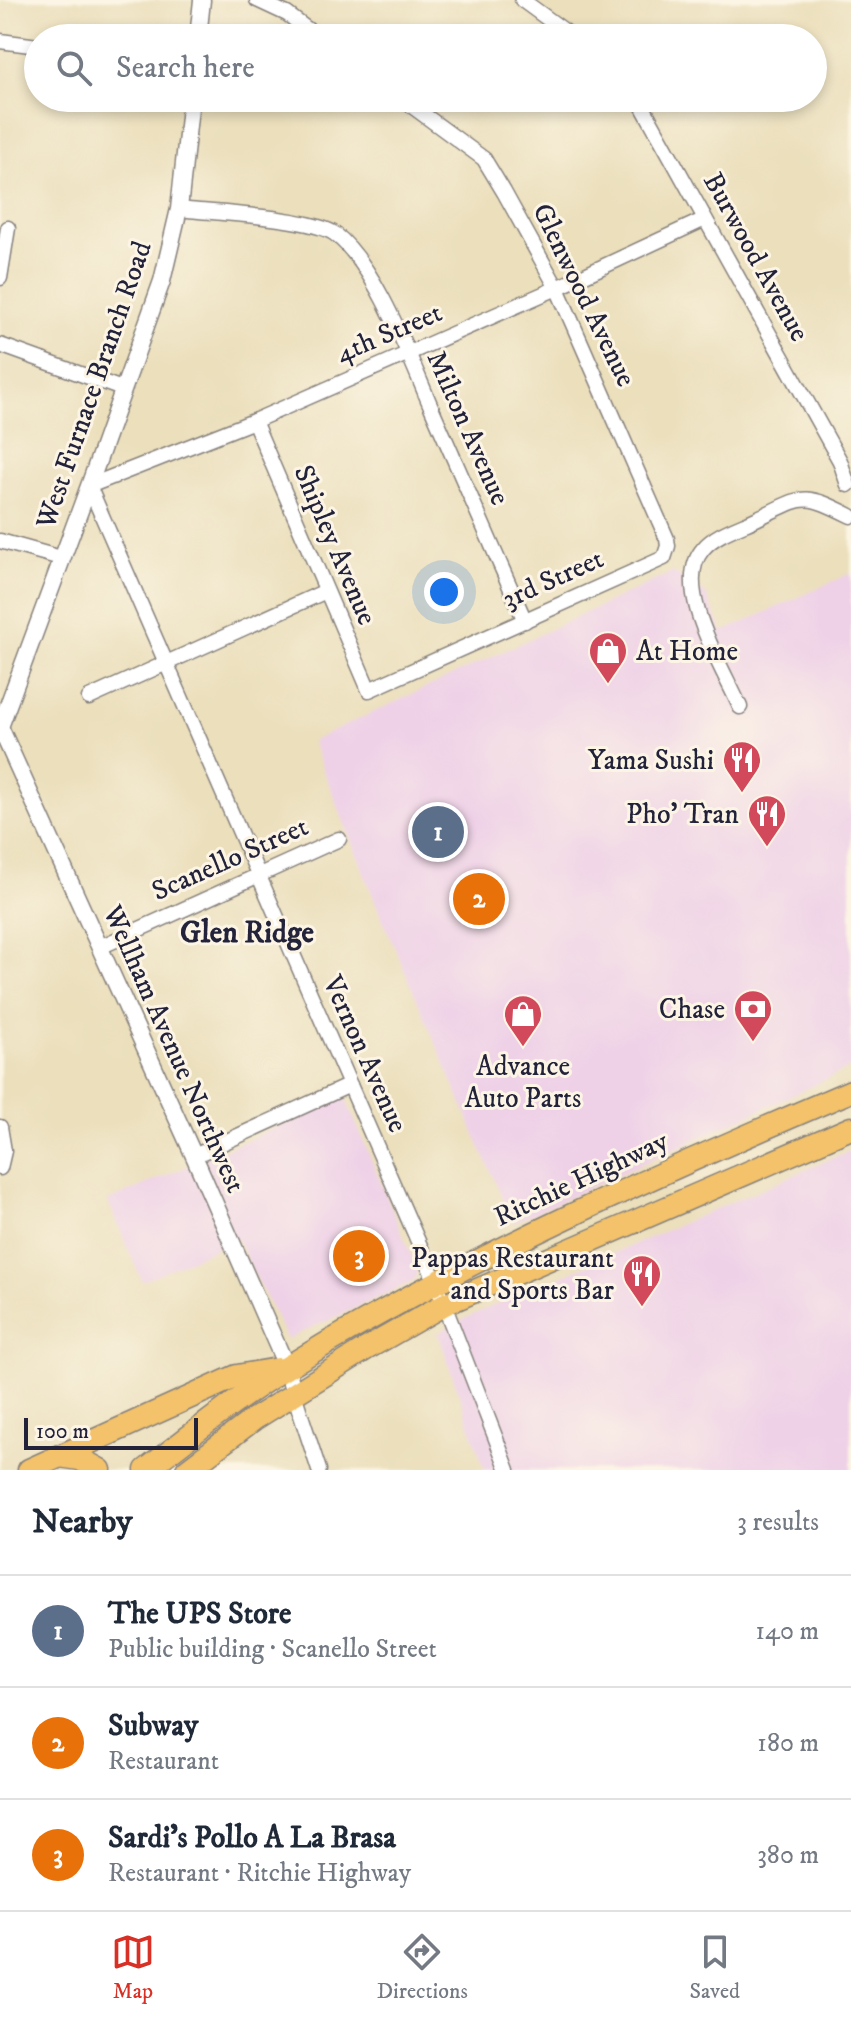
<!DOCTYPE html>
<html lang="en">
<head>
<meta charset="utf-8">
<style>
  :root { --surface:#fff; --page:#f6f6f7; --text:#1f2937; --muted:#747a83; --line:#e0e1e3; --accent:#d93025 }
  body { margin:0; font-family:"IM FELL DW Pica",serif; background:var(--page); color:var(--text) }
  .scale { position:absolute; left:24px; bottom:20px; width:174px; box-sizing:border-box; padding-left:8px; border:4px solid #22223b; border-top:0; font-size:22px; line-height:28px; white-space:nowrap; color:#22223b; -webkit-text-stroke:6px #fcf5e5; paint-order:stroke }
  .you { position:absolute; left:444px; top:592px; width:28px; height:28px; margin:-20px; border:6px solid #fff; border-radius:50%; background:#1a73e8; box-shadow:0 0 0 12px #1a73e833 }
  .badge { display:grid; place-items:center; width:52px; height:52px; border-radius:50%; background:var(--accent); color:#fff; font-size:26px; font-weight:700 }
  .pin { position:absolute; translate:-50% -50%; border:4px solid #fff; box-shadow:0 2px 8px #0006 }
  .list { margin:0; padding:0; list-style:none }
  h2 { display:flex; justify-content:space-between; align-items:center; height:104px; margin:0; padding:0 32px; font-size:34px }
  h2 small { font-size:26px; font-weight:400; color:var(--muted) }
  .list li { display:grid; grid-template-columns:52px 1fr auto; gap:24px; align-items:center; box-sizing:border-box; height:112px; padding:0 32px; border-top:2px solid var(--line) }
  .list b { display:block; font-size:30px; white-space:nowrap }
  .list p { margin:0; font-size:26px; white-space:nowrap; color:var(--muted) }
  .list em { font-size:26px; font-style:normal; color:var(--muted) }
  .icon { flex:none; width:44px; height:44px; fill:none; stroke:currentColor; stroke-width:2; stroke-linecap:round; stroke-linejoin:round }
  .map { position:relative; flex:none; width:851px; height:1470px; overflow:hidden }
  .search { position:absolute; background:var(--surface); box-shadow:0 4px 12px #0003; left:24px; right:24px; top:24px; height:88px; display:flex; align-items:center; gap:20px; box-sizing:border-box; padding:0 28px; border-radius:44px; color:var(--muted); font-size:30px }
  .sheet { height:440px; background:var(--surface) }
  nav { display:flex; justify-content:space-around; align-items:center; box-sizing:border-box; height:112px; border-top:2px solid var(--line); background:var(--surface); font-size:22px; color:var(--muted) }
  nav a { display:grid; justify-items:center; gap:4px }
  nav .on { color:var(--accent) }
  .map>svg:first-child { display:block }
  .built { fill:#eed0e7 }
  .lines { fill:none; stroke-linecap:round; stroke-linejoin:round }
  .minor-casing { stroke:#86807c; stroke-width:17 }
  .tertiary-casing { stroke:#86807c; stroke-width:19 }
  .primary-casing { stroke:#86807c; stroke-width:25 }
  .minor { stroke:#fff; stroke-width:14 }
  .tertiary { stroke:#fff; stroke-width:16 }
  .primary { stroke:#f3c26a; stroke-width:22 }
  .labels { text-anchor:middle; dominant-baseline:central; stroke-width:6; stroke-linejoin:round; paint-order:stroke }
  .street-label { font-size:28px; fill:#22223b; stroke:#fcf5e5 }
  .poi-label { font-size:28px; fill:#22223b; stroke:#fcf5e5; text-anchor:end }
  .neighbourhood-label { font-size:30px; font-weight:bold; fill:#22223b; stroke:#fcf5e5 }
</style>
</head>
<body>
<div class="map">
<svg width="851" height="1470" viewBox="0 0 851 1470">
  <rect width="100%" height="100%" fill="#fcf5e5"/>
  <filter id="ink" filterUnits="userSpaceOnUse"><feTurbulence type="fractalNoise" baseFrequency=".0125" numOctaves="2"/><feDisplacementMap in="SourceGraphic" scale="16" xChannelSelector="R" yChannelSelector="G"/><feConvolveMatrix kernelMatrix="1 2 1 2 8 2 1 2 1" color-interpolation-filters="sRGB"/></filter>
  <filter id="wash" filterUnits="userSpaceOnUse"><feTurbulence type="fractalNoise" baseFrequency=".006" numOctaves="4" result="noise"/><feDisplacementMap in="SourceGraphic" scale="32" xChannelSelector="R" yChannelSelector="G"/><feGaussianBlur stdDeviation="1.8" result="paint"/><feColorMatrix in="noise" values="0 0 0 0 0 0 0 0 0 0 0 0 0 0 0 0 0 1.4 0 .05"/><feComposite in="paint" operator="in"/></filter>
  <g filter="url(#wash)">
    <rect width="100%" height="100%" fill="#ebdfbc"/>
    <g class="built">
      <path d="M673,572L706,594L723,632L851,573V1068L513,1223L379,911L312,741Z"/>
      <path d="M345,1097L417,1269L416,1276L412,1282L287,1339L237,1239L142,1281L108,1201Z"/>
      <path d="M851,1150V1470H485L438,1333L463,1319Z"/>
    </g>
  </g>
  <g filter="url(#ink)">
    <g class="lines">
      <g class="minor-casing">
        <g id="minor">
          <path d="M257,0L287,14L319,38"/>
          <path d="M522,0L574,38"/>
          <path d="M0,41L38,46"/>
          <path d="M638,98L840,461L848,485"/>
          <path d="M179,209C212,213 312,217 335,234C376,265 411,361 432,409C463,479 494,550 525,621"/>
          <path d="M0,278L8,228"/>
          <path d="M0,345L122,389"/>
          <path d="M254,421L369,690L664,558L668,546L667,539L557,288L504,192L484,159L401,98"/>
          <path d="M0,541L61,558"/>
          <path d="M89,698L326,591"/>
          <path d="M740,707C723,668 671,586 703,549C715,534 739,527 756,519C805,496 801,491 851,516"/>
          <path d="M100,947L339,839"/>
          <path d="M0,1127L4,1151L0,1168"/>
          <path d="M194,1156L350,1085"/>
          <path d="M294,1394L319,1470"/>
          <path d="M508,1470L431,1271L89,486L254,421L557,288L705,219"/>
        </g>
      </g>
      <g class="tertiary-casing">
        <g id="tertiary">
          <path d="M198,38L202,0"/>
          <path d="M0,727L194,1156L287,1368L294,1394"/>
          <path d="M0,727L89,486L162,281L179,209L191,98"/>
        </g>
      </g>
      <g class="primary-casing">
        <g id="primary">
          <path d="M59,1456L80,1459L100,1470"/>
          <path d="M29,1470L237,1376L278,1369"/>
          <path d="M146,1470C192,1434 239,1397 289,1366C467,1257 659,1173 851,1091"/>
          <path d="M187,1470L254,1419L366,1349L445,1304L851,1128"/>
        </g>
      </g>
      <use href="#minor" class="minor"/>
      <use href="#tertiary" class="tertiary"/>
      <use href="#primary" class="primary"/>
    </g>
  </g>
  <defs>
    <g id="shop-pin" transform="scale(2)"><path d="M0 17L-7.5 6A9.5 9.5 0 1 1 7.5 6Z" fill="#d1495b" stroke="#fcf5e5"/><path d="M-5-2.5h2.3a2.7 3.5 0 0 1 5.4 0H5L5.5 6h-11ZM-1.5-2.5h3a1.5 2.3 0 0 0-3 0Z" fill="#fff"/></g>
    <g id="restaurant-pin" transform="scale(2)"><path d="M0 17L-7.5 6A9.5 9.5 0 1 1 7.5 6Z" fill="#d1495b" stroke="#fcf5e5"/><path d="M-5-6h1v4h1v-4h1v4h1v-4h1v5L-1.5 .5V6h-2V.5L-5-1ZM5-6V6H3V1.5H1.5Q1.5-4 5-6Z" fill="#fff"/></g>
    <g id="bank-pin" transform="scale(2)"><path d="M0 17L-7.5 6A9.5 9.5 0 1 1 7.5 6Z" fill="#d1495b" stroke="#fcf5e5"/><path d="M-6-4H6V4H-6ZM0-2.3a2.3 2.3 0 1 0 0 4.6a2.3 2.3 0 1 0 0-4.6Z" fill="#fff"/></g>
  </defs>
  <g fill-rule="evenodd">
    <use href="#shop-pin" x="608" y="651"/>
    <use href="#restaurant-pin" x="742" y="760"/>
    <use href="#restaurant-pin" x="767" y="814"/>
    <use href="#bank-pin" x="753" y="1009"/>
    <use href="#shop-pin" x="523" y="1014"/>
    <use href="#restaurant-pin" x="642" y="1274"/>
  </g>
  <g class="labels">
    <g class="street-label">
      <text transform="translate(756 257) rotate(61)">Burwood Avenue</text>
      <text transform="translate(584 295) rotate(64)">Glenwood Avenue</text>
      <text transform="translate(389 333) rotate(-23)">4th Street</text>
      <text transform="translate(94 385) rotate(-71)">West Furnace Branch Road</text>
      <text transform="translate(468 428) rotate(66)">Milton Avenue</text>
      <text transform="translate(335 545) rotate(67)">Shipley Avenue</text>
      <text transform="translate(553 579) rotate(-24)">3rd Street</text>
      <text transform="translate(230 859) rotate(-24)">Scanello Street</text>
      <text transform="translate(174 1049) rotate(66)">Wellham Avenue Northwest</text>
      <text transform="translate(365 1054) rotate(66)">Vernon Avenue</text>
      <text transform="translate(581 1179) rotate(-25)">Ritchie Highway</text>
    </g>
    <g class="poi-label">
      <text x="636" y="651" text-anchor="start">At Home</text>
      <text x="714" y="760">Yama Sushi</text>
      <text x="739" y="814">Pho' Tran</text>
      <text x="725" y="1009">Chase</text>
      <text x="523" y="1066" text-anchor="middle">Advance<tspan x="523" dy="32">Auto Parts</tspan></text>
      <text x="614" y="1258">Pappas Restaurant<tspan x="614" dy="32">and Sports Bar</tspan></text>
    </g>
    <g class="neighbourhood-label">
      <text x="247" y="933">Glen Ridge</text>
    </g>
  </g>
</svg>
<div class="scale">100 m</div>
<div class="you"></div>
<div class="pin badge" style="left:438px;top:832px;background:#5c6f8a">1</div>
<div class="pin badge" style="left:479px;top:899px;background:#e8710a">2</div>
<div class="pin badge" style="left:359px;top:1256px;background:#e8710a">3</div>
<div class="search"><svg class="icon" aria-label="search" viewBox="0 0 24 24"><circle cx="10" cy="10" r="6"/><path d="M15 15l6 6"/></svg>Search here</div>
</div>
<section class="sheet">
<h2>Nearby<small>3 results</small></h2>
<ul class="list">
<li><span class="badge" style="background:#5c6f8a">1</span><div><b>The UPS Store</b><p>Public building · Scanello Street</p></div><em>140 m</em></li>
<li><span class="badge" style="background:#e8710a">2</span><div><b>Subway</b><p>Restaurant</p></div><em>180 m</em></li>
<li><span class="badge" style="background:#e8710a">3</span><div><b>Sardi's Pollo A La Brasa</b><p>Restaurant · Ritchie Highway</p></div><em>380 m</em></li>
</ul>
</section>
<nav>
<a class="on"><svg class="icon" aria-label="map" viewBox="0 0 24 24"><path d="M3 6l6-2 6 2 6-2v14l-6 2-6-2-6 2zM9 4v14M15 6v14"/></svg>Map</a>
<a><svg class="icon" aria-label="directions" viewBox="0 0 24 24"><path d="M12 3l9 9-9 9-9-9zM9 14v-3h6M13 9l2 2-2 2"/></svg>Directions</a>
<a><svg class="icon" aria-label="saved" viewBox="0 0 24 24"><path d="M7 4h10v16l-5-4-5 4z"/></svg>Saved</a>
</nav>
</body>
</html>
